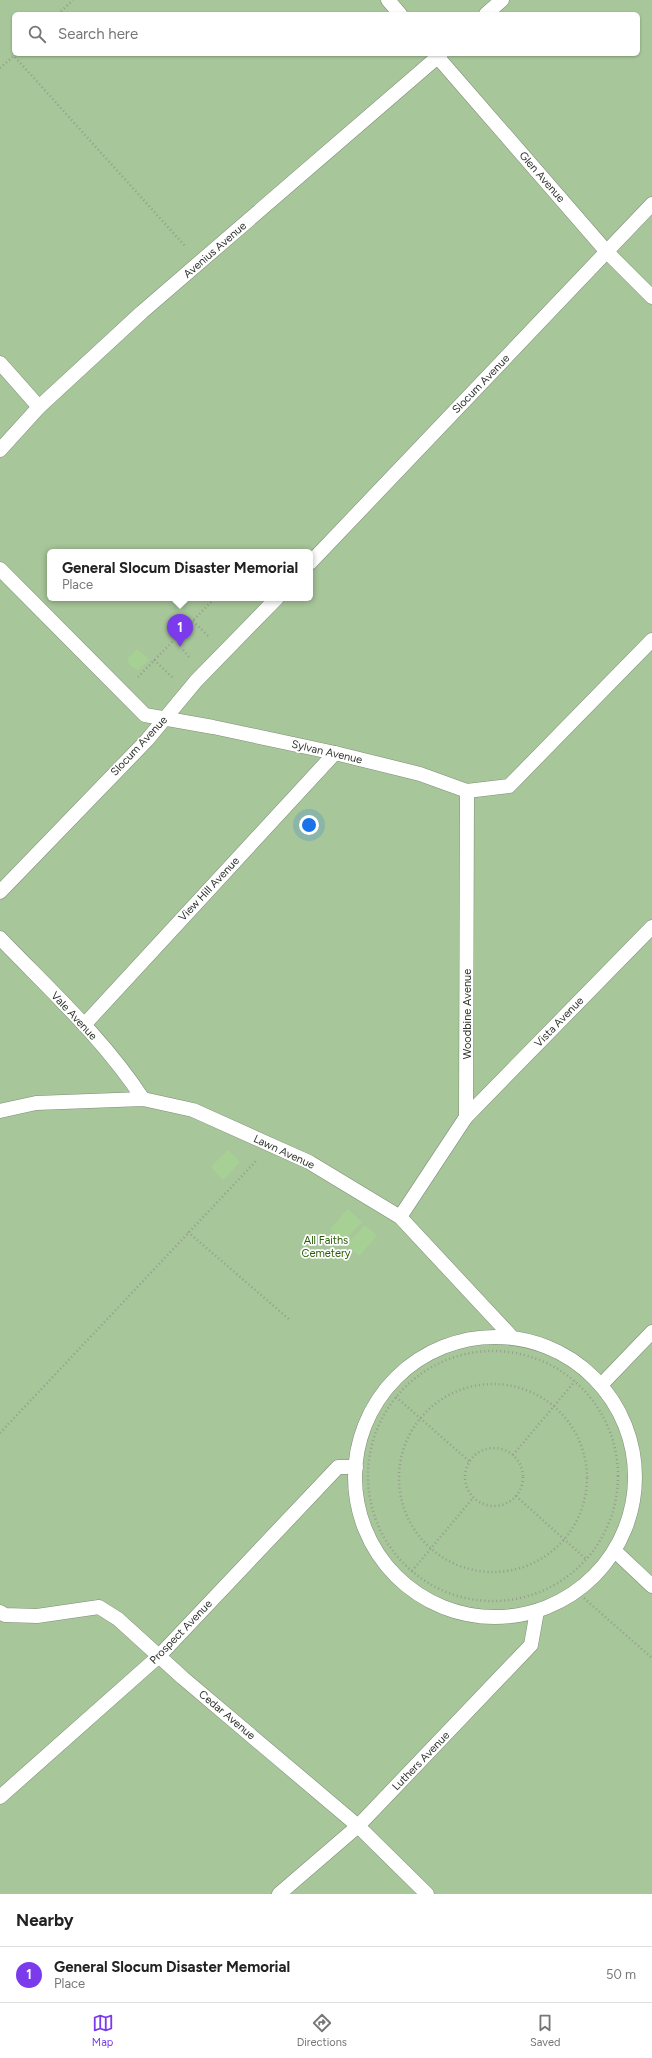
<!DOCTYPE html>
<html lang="en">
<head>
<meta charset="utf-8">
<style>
  :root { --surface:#fff; --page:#f2f2f2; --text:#222; --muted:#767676; --line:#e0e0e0; --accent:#7c3aed }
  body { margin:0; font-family:Figtree,sans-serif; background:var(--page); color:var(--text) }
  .you { position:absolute; left:309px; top:825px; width:14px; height:14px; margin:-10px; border:3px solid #fff; border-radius:50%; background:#1a73e8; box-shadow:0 0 0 6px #1a73e833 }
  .badge { display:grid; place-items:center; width:26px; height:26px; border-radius:50%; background:var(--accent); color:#fff; font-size:13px; font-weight:700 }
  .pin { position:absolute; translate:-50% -33px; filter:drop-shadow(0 1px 2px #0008) }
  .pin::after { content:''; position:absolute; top:21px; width:14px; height:12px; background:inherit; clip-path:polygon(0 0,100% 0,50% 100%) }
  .popup { position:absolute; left:47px; top:549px; width:266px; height:52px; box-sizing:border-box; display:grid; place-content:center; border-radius:6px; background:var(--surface); filter:drop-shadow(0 1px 3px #0005); font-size:13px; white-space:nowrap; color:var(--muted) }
  .popup b { font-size:15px; color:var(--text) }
  .popup::after { content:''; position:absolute; left:50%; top:100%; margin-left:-8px; border:8px solid transparent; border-top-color:var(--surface) }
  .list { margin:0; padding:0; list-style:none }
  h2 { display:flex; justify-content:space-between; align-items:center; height:52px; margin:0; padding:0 16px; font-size:17px }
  h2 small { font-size:13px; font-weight:400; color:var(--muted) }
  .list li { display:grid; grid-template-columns:26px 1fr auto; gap:12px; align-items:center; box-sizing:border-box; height:56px; padding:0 16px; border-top:1px solid var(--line) }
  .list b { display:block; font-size:15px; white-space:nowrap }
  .list p { margin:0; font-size:13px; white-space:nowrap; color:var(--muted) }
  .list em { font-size:13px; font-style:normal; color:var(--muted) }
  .icon { flex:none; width:22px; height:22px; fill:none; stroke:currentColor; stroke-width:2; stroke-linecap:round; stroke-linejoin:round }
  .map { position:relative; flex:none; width:652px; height:1894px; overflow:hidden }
  .search { position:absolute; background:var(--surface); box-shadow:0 1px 3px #0004; left:12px; right:12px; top:12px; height:44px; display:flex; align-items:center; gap:10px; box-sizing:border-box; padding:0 14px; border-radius:6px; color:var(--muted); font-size:15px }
  .sheet { height:108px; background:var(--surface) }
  nav { display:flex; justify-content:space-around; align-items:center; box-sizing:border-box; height:56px; border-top:1px solid var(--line); background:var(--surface); font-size:11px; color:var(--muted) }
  nav a { display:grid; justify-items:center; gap:2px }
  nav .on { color:var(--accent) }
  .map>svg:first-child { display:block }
  .green { fill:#a7c699; fill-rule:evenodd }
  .building { fill:#a7d194 }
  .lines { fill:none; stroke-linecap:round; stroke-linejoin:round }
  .service-casing { stroke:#808e7a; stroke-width:15 }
  .path { stroke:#939e8e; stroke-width:2.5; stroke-dasharray:1 3; stroke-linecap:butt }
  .service { stroke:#fff; stroke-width:14 }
  .labels { text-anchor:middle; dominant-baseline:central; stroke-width:3.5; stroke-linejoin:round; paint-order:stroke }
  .street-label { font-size:11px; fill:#2e342c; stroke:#fff }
  .park-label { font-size:11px; fill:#2a5d04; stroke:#fff }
</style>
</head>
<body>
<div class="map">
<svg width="652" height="1894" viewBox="0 0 652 1894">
  <rect width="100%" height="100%" fill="#dcebd5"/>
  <path class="green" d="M0,0H652V1894H0ZM14,14H638V54H14ZM50,552H310V598H50Z"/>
  <g class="building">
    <path d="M137,649L149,660L138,670L136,668L135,669L127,662L129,661L127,659Z"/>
    <path d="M228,1150L240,1162L223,1180L211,1167Z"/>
    <path d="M348,1209L362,1222L343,1241L330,1229Z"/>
    <path d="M365,1225L377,1236L359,1256L347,1244Z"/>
  </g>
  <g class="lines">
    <g class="service-casing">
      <g id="service">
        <path d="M388,0L400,14"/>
        <path d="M486,14L502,0"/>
        <path d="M435,54L607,252L652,297"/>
        <path d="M0,363L39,407"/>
        <path d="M0,450L39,407L142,312L441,54"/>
        <path d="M310,563L652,204"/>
        <path d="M0,569L145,715L213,727L335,753L420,774L467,791L509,786L652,640"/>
        <path d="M0,892L147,740L196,681L277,598"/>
        <path d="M0,938C49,989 104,1039 143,1099"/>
        <path d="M84,1025L335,753"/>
        <path d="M0,1111L36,1103L143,1099L193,1110L309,1162L400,1217L510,1335"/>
        <path d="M466,1117L652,927"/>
        <path d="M400,1217L466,1117L467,791"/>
        <circle cx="495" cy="1477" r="140"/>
        <path d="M602,1384L652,1332"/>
        <path d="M616,1552L652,1586"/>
        <path d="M0,1612L5,1615L37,1616L99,1607L118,1619L183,1678L358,1826L427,1894"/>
        <path d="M0,1797L159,1656L338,1467H356"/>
        <path d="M279,1894L358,1826L531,1645L537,1611"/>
      </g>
    </g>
    <g class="path">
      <path d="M58,14L73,0"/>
      <path d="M0,68L14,56L185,246"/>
      <path d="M193,621L209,637"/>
      <path d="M183,650L189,657"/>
      <path d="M154,660L173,678"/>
      <path d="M138,677L214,599"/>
      <path d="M188,1232L290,1320"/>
      <circle cx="493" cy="1476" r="125"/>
      <circle cx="493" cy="1478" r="94"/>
      <path d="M396,1397L469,1461"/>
      <path d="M0,1433L256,1161"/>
      <circle cx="494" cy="1477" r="29"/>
      <path d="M513,1455L575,1381"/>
      <path d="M516,1496L586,1559"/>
      <path d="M412,1571L473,1498"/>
      <path d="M578,1593L652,1658"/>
    </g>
    <use href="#service" class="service"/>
  </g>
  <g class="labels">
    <g class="street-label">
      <text transform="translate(542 177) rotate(49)">Glen Avenue</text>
      <text transform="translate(215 250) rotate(-41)">Avenius Avenue</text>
      <text transform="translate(481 384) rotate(-46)">Slocum Avenue</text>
      <text transform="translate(139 746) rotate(-47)">Slocum Avenue</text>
      <text transform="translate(327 752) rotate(13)">Sylvan Avenue</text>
      <text transform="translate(209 889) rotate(-47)">View Hill Avenue</text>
      <text transform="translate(467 1014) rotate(-90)">Woodbine Avenue</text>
      <text transform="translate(74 1016) rotate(47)">Vale Avenue</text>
      <text transform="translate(559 1022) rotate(-46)">Vista Avenue</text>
      <text transform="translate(284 1152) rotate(25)">Lawn Avenue</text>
      <text transform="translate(181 1632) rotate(-46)">Prospect Avenue</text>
      <text transform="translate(227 1715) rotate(40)">Cedar Avenue</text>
      <text transform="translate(421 1761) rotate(-46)">Luthers Avenue</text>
    </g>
    <g class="park-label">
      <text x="326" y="1240">All Faiths<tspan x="326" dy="13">Cemetery</tspan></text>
    </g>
  </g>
</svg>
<div class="you"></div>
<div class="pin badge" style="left:180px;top:647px">1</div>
<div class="popup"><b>General Slocum Disaster Memorial</b>Place</div>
<div class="search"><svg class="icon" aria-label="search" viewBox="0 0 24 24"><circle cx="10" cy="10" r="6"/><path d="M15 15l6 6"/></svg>Search here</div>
</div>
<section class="sheet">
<h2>Nearby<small></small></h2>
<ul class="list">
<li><span class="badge">1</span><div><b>General Slocum Disaster Memorial</b><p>Place</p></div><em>50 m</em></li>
</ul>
</section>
<nav>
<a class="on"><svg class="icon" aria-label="map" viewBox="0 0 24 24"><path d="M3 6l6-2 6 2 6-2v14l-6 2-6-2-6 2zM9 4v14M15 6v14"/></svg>Map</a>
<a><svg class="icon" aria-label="directions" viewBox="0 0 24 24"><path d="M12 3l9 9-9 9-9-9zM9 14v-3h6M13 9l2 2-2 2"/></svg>Directions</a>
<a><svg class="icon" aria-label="saved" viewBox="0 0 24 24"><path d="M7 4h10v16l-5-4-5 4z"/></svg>Saved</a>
</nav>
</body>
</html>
